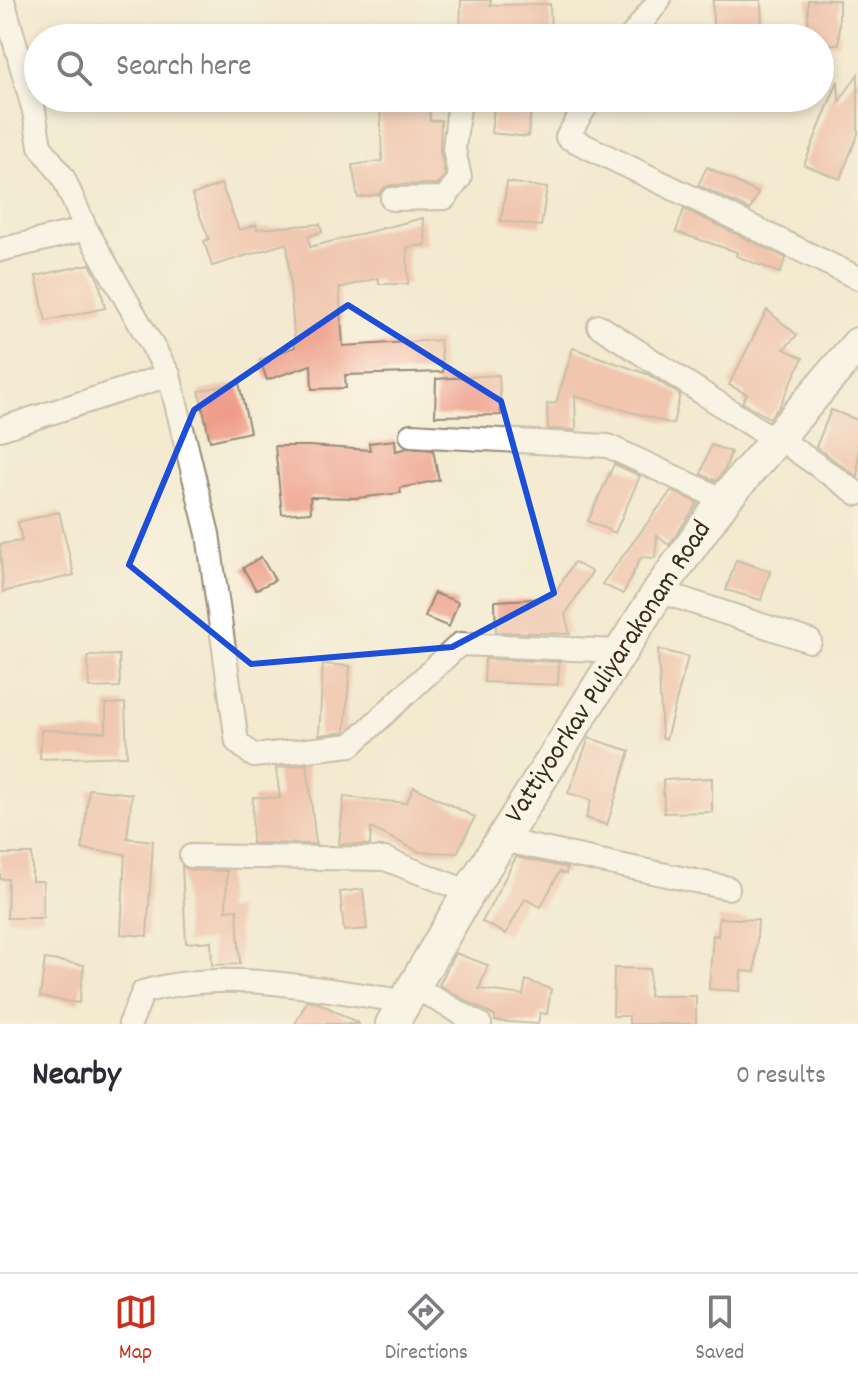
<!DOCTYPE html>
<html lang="en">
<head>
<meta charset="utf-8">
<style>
  :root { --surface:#fff; --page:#f7f7f7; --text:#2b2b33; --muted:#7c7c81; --line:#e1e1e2; --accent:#c8321e }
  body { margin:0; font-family:Dekko,sans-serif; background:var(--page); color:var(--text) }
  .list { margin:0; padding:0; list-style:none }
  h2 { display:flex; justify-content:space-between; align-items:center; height:104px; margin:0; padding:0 32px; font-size:34px }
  h2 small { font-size:26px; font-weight:400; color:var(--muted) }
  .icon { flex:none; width:44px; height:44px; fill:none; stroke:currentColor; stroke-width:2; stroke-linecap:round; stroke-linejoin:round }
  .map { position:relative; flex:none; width:858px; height:1024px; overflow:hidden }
  .search { position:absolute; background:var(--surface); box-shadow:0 4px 12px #0003; left:24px; right:24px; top:24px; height:88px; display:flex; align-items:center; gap:20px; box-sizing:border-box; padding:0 28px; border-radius:44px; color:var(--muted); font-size:30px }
  .sheet { height:248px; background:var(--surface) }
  nav { display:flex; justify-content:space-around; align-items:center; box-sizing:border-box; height:112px; border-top:2px solid var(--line); background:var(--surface); font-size:22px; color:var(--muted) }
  nav a { display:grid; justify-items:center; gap:4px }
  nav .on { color:var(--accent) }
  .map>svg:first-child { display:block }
  .building { fill:#ee9b88 }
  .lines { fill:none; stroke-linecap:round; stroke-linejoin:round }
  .street-casing { stroke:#978a77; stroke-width:26 }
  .secondary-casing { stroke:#978a77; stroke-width:36 }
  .street { stroke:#fff; stroke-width:22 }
  .secondary { stroke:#fff; stroke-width:32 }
  .marked { fill:none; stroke:#1d4ed8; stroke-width:6; stroke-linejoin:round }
  .labels { text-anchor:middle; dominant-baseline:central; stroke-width:7; stroke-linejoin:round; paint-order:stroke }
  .street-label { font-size:28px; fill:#3b2a1e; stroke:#fcf5e5 }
</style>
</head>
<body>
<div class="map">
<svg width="858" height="1024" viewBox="0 0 858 1024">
  <rect width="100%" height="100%" fill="#fcf5e5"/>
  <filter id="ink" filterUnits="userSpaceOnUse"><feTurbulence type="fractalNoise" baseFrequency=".0125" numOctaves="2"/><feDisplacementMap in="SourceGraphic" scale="16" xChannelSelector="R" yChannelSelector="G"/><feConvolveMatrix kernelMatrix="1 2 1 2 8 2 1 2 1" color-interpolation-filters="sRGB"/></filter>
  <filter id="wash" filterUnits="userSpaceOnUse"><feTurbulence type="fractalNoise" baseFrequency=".006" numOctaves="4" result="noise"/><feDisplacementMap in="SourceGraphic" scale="32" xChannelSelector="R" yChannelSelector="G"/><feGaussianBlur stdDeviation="1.8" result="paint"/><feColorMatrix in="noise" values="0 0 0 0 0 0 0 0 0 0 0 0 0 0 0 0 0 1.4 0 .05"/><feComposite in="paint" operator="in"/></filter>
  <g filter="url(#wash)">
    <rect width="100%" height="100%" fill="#f3ead0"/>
    <g id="blocks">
      <g class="building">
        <path d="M461,0H491L490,5L550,4L551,38H460Z"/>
        <path d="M713,0H761L762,32L713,33Z"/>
        <path d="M808,0H839V44H820V38H808Z"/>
        <path d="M858,74V134L840,179L804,165L838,81L839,102Z"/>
        <path d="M380,98H429L430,121L441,120L440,151L445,175L438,184L391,185L384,188L379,194L358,198L352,165L382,161Z"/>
        <path d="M495,98L532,100L528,137L491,133Z"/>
        <path d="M707,167L758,193L750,210L698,185Z"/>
        <path d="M507,182L547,188L541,226L501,221Z"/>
        <path d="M221,184L239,230L256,225L257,229L320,224L322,232L309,236L310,247L423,218L426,245L407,247L408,284H379V278L339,288L343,346L440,340L443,372L345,375L346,388L312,389L311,365L267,380L260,360L295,347L287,243L212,266L204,241L209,239L192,195Z"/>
        <path d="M684,209L786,258L780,273L736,256L737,252L676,232Z"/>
        <path d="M90,264L99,281L105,308L46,321L36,276Z"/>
        <path d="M767,310L797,335L784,349L803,358L779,407L769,418L742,402L747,394L729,385Z"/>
        <path d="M573,348L647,374L680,395L673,424L575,396L576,430L548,429L547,404L556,403Z"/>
        <path d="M499,375L501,415L435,416L436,379Z"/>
        <path d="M239,383L250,432L210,441L199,391Z"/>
        <path d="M831,410L858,420V477L816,447Z"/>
        <path d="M395,440L396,451L408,448L433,450L439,480L400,488L401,493L357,498L310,497L311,512L282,514L275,446H309L370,450L369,443Z"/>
        <path d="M711,445L731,452L725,469L716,481L701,474Z"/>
        <path d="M614,464L640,476L615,533L588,521Z"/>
        <path d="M671,491L698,503L669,545L657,536L655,558L641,557L623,594L602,584Z"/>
        <path d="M59,512L74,575L3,592L0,544L22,541L18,522Z"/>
        <path d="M261,557L275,580L256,590L243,568Z"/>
        <path d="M736,560L770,571L761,600L726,590Z"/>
        <path d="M574,562L592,572L565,615L570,634L496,632L495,601L552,598Z"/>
        <path d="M434,593L458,602L449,627L425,617Z"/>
        <path d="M658,649L688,657L666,739L662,738Z"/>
        <path d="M119,655L120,687L89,688L88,656Z"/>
        <path d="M485,659L559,662L558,685L484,682Z"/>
        <path d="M323,664L350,666L345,732L319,735Z"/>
        <path d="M125,703L127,756L40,759L41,730L106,732V704Z"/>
        <path d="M589,738L630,751L607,825L586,818L591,800L568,793Z"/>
        <path d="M307,764L316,844L252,843L253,797L280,798L276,768Z"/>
        <path d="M712,778V812L664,813L663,780Z"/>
        <path d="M414,787L475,817L457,853L420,852L371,828L370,845L339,844L344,797L406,803Z"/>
        <path d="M89,789L132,794L127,838L153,841L147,936L121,934L125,854L82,849Z"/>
        <path d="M0,854H32V881H43V918H7L8,879H0Z"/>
        <path d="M516,857L567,868L566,874L559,872L541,907L525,899L506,934L482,922Z"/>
        <path d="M182,866L191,870L227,871L226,910L237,909L240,964L212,965L211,941L186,943Z"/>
        <path d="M363,889L367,929L344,931L340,892Z"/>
        <path d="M719,918L758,920L755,972L741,971L740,991L709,989L713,935L718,936Z"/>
        <path d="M455,953L488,965L479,989L523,995L526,980L551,989L547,1014L540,1013L538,1024L495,1021V1016L439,985Z"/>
        <path d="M45,959L84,965L79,1003L40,997Z"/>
        <path d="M614,968L650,969L649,996H696V1024H629V1016H613Z"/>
        <path d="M307,1001L319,1003L360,1024H295Z"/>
      </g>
    </g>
  </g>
  <g filter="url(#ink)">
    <use href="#blocks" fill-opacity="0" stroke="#978a77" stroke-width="2"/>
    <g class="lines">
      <g class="street-casing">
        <g id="street">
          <path d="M3,0L34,111L40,146L63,177L86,229L169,375L208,534L237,742L254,756L351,745L460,644L619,651"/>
          <path d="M630,38L659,0"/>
          <path d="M591,98L567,137L858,278"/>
          <path d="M392,199L445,198L460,178L454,149L460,98"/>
          <path d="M0,250L86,229"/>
          <path d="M599,326L775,440"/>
          <path d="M0,429L169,375"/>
          <path d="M411,435L608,446L724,500"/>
          <path d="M777,437L858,494"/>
          <path d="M659,591L810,641"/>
          <path d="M501,840L728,888"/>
          <path d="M191,856L385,859L469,892"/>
          <path d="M414,987L480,1024"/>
          <path d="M130,1024L143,992C227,967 319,990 405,1001"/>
        </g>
      </g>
      <g class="secondary-casing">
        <path id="secondary" d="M392,1024L469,892L659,591L724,500L858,344"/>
      </g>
      <use href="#street" class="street"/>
      <use href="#secondary" class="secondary"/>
    </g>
  </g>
  <path d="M0 0H858V1024H0ZM348,305L501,401L554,593L452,647L251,664L129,565L194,410Z" fill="#f3ead0" fill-opacity=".55" fill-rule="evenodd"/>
  <path class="marked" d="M348,305L501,401L554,593L452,647L251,664L129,565L194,410Z"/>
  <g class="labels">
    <g class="street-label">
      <text transform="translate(610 673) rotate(-57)">Vattiyoorkav Puliyarakonam Road</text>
    </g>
  </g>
</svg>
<div class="search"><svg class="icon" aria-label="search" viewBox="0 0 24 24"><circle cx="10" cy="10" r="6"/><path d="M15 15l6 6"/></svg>Search here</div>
</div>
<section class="sheet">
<h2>Nearby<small>0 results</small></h2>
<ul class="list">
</ul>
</section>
<nav>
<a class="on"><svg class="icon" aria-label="map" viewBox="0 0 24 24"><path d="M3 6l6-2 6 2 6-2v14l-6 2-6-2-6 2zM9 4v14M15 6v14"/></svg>Map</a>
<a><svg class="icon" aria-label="directions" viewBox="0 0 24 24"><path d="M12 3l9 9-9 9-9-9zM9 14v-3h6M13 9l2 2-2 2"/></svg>Directions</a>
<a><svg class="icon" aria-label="saved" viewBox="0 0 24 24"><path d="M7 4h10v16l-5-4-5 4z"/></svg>Saved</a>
</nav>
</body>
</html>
